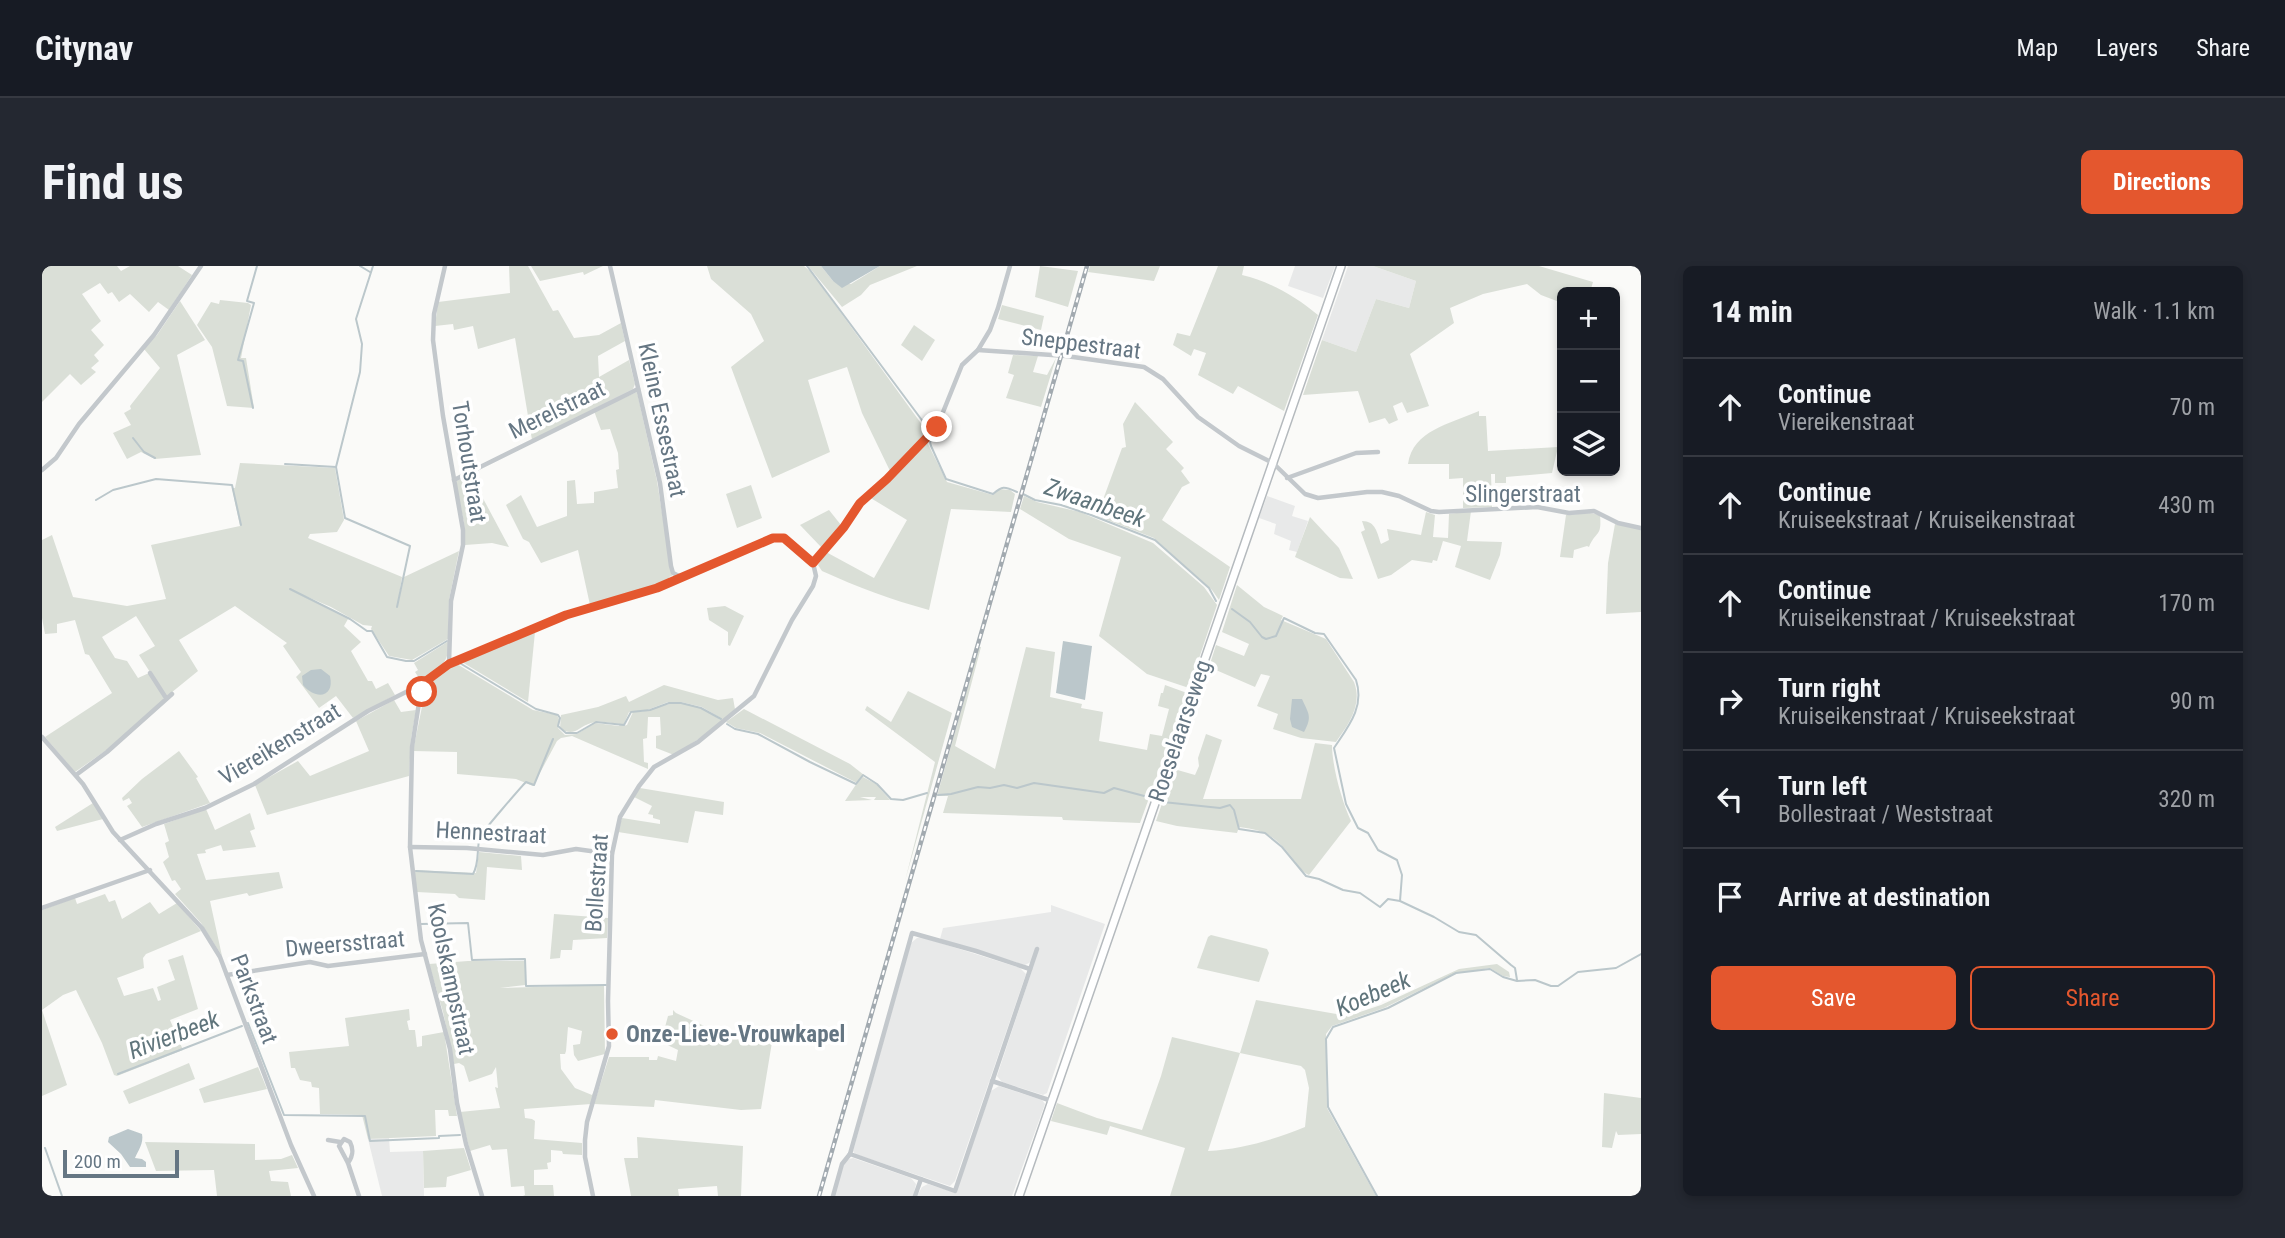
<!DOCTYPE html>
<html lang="en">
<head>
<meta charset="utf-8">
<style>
  :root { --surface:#171b24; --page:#242831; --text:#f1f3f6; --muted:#9ea1a6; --line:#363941; --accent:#e4572e }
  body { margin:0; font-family:"Roboto Condensed",sans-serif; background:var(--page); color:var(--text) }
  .controls { position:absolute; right:21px; top:21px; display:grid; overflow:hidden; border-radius:10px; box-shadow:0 4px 10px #0003 }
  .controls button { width:63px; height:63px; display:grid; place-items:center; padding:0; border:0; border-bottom:2px solid var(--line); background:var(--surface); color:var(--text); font:35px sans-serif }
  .scale { position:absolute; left:21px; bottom:18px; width:116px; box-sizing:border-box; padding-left:7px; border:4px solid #657683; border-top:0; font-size:19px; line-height:24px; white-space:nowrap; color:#657683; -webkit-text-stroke:5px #fff; paint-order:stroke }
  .stop { position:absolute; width:21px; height:21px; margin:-16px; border:5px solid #e4572e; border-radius:50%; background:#fff }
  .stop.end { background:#e4572e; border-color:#fff; box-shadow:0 2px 7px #0008 }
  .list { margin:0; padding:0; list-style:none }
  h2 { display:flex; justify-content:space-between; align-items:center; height:91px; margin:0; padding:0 28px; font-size:30px }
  h2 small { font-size:23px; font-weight:400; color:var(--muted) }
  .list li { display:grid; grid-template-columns:46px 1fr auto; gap:21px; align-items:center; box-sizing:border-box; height:98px; padding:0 28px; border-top:2px solid var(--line) }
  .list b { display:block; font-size:26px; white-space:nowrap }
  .list p { margin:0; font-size:23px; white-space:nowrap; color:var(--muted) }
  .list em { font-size:23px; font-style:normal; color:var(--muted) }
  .actions { display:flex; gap:14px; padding:21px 28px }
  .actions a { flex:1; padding:16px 0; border:2px solid var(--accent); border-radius:10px; text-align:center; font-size:24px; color:var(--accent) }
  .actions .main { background:var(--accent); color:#fff }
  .icon { flex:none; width:38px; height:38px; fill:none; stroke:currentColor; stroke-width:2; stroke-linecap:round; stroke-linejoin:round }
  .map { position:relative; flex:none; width:1599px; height:930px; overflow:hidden; border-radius:10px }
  header { display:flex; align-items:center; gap:42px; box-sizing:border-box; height:98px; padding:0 35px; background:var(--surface); border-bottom:2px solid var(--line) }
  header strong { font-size:33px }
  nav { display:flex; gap:38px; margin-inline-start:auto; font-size:24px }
  .intro { display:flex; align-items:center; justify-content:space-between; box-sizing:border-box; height:168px; padding:0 42px }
  h1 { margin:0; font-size:49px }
  .button { padding:18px 32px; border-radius:10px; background:var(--accent); color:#fff; font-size:24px; font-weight:700 }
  main { display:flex; gap:42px; padding:0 42px }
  aside { flex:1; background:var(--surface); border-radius:10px; box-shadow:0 4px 10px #0003 }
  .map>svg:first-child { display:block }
  .built { fill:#e8e9e9 }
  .green { fill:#dadfd7; fill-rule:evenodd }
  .water { fill:#bbc7cb }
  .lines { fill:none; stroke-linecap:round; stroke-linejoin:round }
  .stream { stroke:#bbc7cb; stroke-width:2 }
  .primary-casing { stroke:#b5babe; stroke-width:10 }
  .minor { stroke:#c3c8cc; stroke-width:4.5 }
  .primary { stroke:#fff; stroke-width:7 }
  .rail-casing { stroke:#a2aab0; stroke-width:4.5 }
  .rail { stroke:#fff; stroke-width:2; stroke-dasharray:5; stroke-linecap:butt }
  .route { stroke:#e4572e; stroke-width:9 }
  .poi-dot { fill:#e4572e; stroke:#fff; stroke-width:2.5 }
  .labels { text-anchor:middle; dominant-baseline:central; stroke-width:7; stroke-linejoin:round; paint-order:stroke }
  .street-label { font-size:23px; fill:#657683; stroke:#fff }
  .poi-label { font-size:23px; font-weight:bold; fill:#657683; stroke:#fff; text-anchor:start }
  .water-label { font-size:24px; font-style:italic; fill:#60757c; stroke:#fff }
</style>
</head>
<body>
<header>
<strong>Citynav</strong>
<nav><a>Map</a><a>Layers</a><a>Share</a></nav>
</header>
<div class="intro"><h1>Find us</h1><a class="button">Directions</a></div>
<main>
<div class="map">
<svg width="1599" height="930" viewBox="0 0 1599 930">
  <rect width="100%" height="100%" fill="#fafaf8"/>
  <g class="built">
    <path d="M1253,0H1293L1281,32L1246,20Z"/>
    <path d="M1306,0H1331L1374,15L1367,42L1334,33L1314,86L1280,74Z"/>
    <path d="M1225,230L1253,240L1250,250L1266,255L1255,286L1247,284L1249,275L1232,268L1234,258L1217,252Z"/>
    <path d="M1009,639L1063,658L1005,827L1001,829L960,816L955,810L997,683L994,682L989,696L983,699L898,673L901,662L1009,646Z"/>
    <path d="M879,671L978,702L984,708L913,915L908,920L813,888L811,885L869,677L875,672Z"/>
    <path d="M957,820L1000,834L1003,838L970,930H875L880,921L886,918L914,927L949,825Z"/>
    <path d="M347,872L348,886L381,885L382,930H340L326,873Z"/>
    <path d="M811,892L869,912L874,918L871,930H792L801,898L807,893Z"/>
  </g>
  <g class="green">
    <path d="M0,0H75L79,5L88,0H136L150,9L127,44L116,36L107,46L88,28L77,36L70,26L66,28L58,17L40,28L59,55L49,64L62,79L52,89L57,95L49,102L54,106L39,119L28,108L0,136Z"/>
    <path d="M467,0H486L511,45L516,44L532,72L557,69L579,57L583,75L556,90L557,111L587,94L593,118L591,123L490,174L473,72L436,83L431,60L412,64L411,58L393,60L396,36L468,27Z"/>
    <path d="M489,0H561L542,9L541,6L498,15Z"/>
    <path d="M665,0H762L770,7L886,167L850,205H848L820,147L805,101L766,114L788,186L730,212L689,101L722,75L709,48L669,13Z"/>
    <path d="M766,0H779L791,15L809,18L838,0H875L828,19L819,29L800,41Z"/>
    <path d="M998,0L1036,5L1026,41L993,31Z"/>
    <path d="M1048,0H1118L1112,15L1046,6Z"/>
    <path d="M1176,0H1202L1200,9C1229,16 1253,30 1276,49L1242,145L1196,120L1191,128L1156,109L1164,87L1152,83L1149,90L1131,79L1135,67L1148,70Z"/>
    <path d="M1331,0H1497L1551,16L1548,26H1520V37L1499,29L1485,18L1441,28L1408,42L1412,57L1368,88L1387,140L1365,147L1360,136L1351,140L1356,154L1347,158L1343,152L1327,157L1316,125L1261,129L1280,74L1314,86L1334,33L1367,42L1374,15Z"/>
    <path d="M178,34L206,37L209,39L199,92H204L212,142L185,140L170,81L155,59L169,36L177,38Z"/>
    <path d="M138,35L163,74L135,89L159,189L113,193L99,186L85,193L71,167L89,159L82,147L89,143L88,140L118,102L102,83L115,69Z"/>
    <path d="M960,39L1002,50L999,64L956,53Z"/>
    <path d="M872,59L893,74L880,95L859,79Z"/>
    <path d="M971,89L996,90L991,106L1005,109L1014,92L999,141L964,132L972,109L966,107Z"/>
    <path d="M595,126L615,215L630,310L627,311L628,314L548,339L536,284L499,297L487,276L481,273L464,239L479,229L495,261L525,250V215L533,214L535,238L552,237V226L576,222L574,204L577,203L576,187L568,163L559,164L552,145Z"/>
    <path d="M1093,136L1131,176L1124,183L1142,202L1139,205L1148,217L1140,221L1120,254L1188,301L1177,334L1170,324L1112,272L1055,250L1080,182L1084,181L1081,158Z"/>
    <path d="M1437,145V150H1444L1446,185L1516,181L1510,207L1464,211V217H1453V208H1449L1450,241L1421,242V212L1407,213V198H1366C1371,164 1408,158 1437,145Z"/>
    <path d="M885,176L905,216L951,229L957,223L968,224L973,228L969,246L909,243L887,344C850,334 815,321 780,305L776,299L784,286L832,312L865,254L827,231L857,206Z"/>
    <path d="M198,197L293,202L302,254L295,266L268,268L266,272L360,311L355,342L362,311L417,285L407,334L406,373L370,394L347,390L329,363L330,360L321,359L289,341L247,323L306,353L302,360L319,376L309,385L326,415H330L334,423L346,417L353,429L311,452L294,430L277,442L254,411L259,406L241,380L245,377L193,340L137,374L156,405L124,431L97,389L113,380L94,350L60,371L73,392L85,395L96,412L107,407L122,431L121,434L66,483L33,506L3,471L70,427L47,389L43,388L33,354L15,358V367L3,368L0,352V274L10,269L31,331L85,340L124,333L109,279L198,260L190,222H193Z"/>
    <path d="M428,208L467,281L450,277L423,279L422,257L414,219L415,215Z"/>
    <path d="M709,219L720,252L695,262L684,228Z"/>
    <path d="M982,230L995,236L1038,246L1111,277L1162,321L1175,339L1147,422L1105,408L1057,370L1079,291L1027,273L978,243Z"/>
    <path d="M787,244L799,259L780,282L758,259Z"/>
    <path d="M1429,245L1425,275L1460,276L1458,289L1448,314L1413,301L1419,280L1401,275L1395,295L1391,294L1390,297L1370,294L1349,309L1336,313L1319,266L1323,264L1320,255C1334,255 1335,267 1339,278L1347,274L1345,263L1379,269L1384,246L1393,249L1391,271L1406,272L1407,248Z"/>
    <path d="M1548,247L1558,249C1560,272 1554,264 1547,281L1545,280L1532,284L1531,292L1518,291L1524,249Z"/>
    <path d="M1268,251L1297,282L1311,313L1298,312L1253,291Z"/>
    <path d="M1573,258L1599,263V346L1564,348L1566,297Z"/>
    <path d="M1195,319L1222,341L1241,350L1239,354L1284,373L1312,416C1321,439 1306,459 1294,476L1259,472L1231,463L1236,448L1215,440L1228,410L1219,408L1213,421L1167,401L1174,379L1202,390L1207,378L1180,366Z"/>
    <path d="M683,340L702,350L688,380L686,379V366L667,354L665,342Z"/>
    <path d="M493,366L486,436L420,396Z"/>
    <path d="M407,375C407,399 397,402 379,415L373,406L376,404L372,397Z"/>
    <path d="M937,381H939L913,480L953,503L984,381L1013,386L1008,431L1040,438L1039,442L1061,446L1057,475L1105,484L1108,468L1120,470L1127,443L1116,440L1119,427H1121L1123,419L1145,427L1098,557L1021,554L1020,551L901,547L906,530H895Z"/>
    <path d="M415,398L491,444L515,449L517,453L516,462L523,469L535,468L553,457L577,460L578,458C570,457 557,454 549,457C536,461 532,472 518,462L519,449L556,441L584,430L587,436L622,419L676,434L691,432L693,443L682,454L660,441L639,436H626L605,444L587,446L581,460L585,459L591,446C604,446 611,443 623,439C643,432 665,444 680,455L658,472L632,489L614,482V470L619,469L618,451H606L605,472L601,473L602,496L606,497V503L530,470L519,472L515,475L491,520L474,513L415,508V486L371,485L384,421L398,408Z"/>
    <path d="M866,425L910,447L863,615L893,496L823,444L825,440L849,456Z"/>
    <path d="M352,434L359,446L374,444L369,473L367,510L225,549L213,519L256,495L268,510L327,485L314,455Z"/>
    <path d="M702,443L808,498L822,509L821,511L834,518L848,534H832L834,531H818L830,534L803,535L815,517L718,467L694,462L684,456Z"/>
    <path d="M1164,468L1180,474L1161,533H1259L1273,477L1290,479C1290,500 1300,536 1309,555L1267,609C1260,606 1257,600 1252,594C1235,572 1225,564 1197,561L1195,567L1135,560L1114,555L1132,503L1153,509L1157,500L1156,492Z"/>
    <path d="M137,485L156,511L154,512L168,537L100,561L85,540L90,537L87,532L81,535L80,532L100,513Z"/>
    <path d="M598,522L682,536L681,549L653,545L646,577L576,566L580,552L618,558V554L611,552V549L606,548L610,540L592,531Z"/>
    <path d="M51,537L61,553L15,565L13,561Z"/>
    <path d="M164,543L173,564L208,547L213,563L208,565L214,581L181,585L179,579L163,584L164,587L155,588L164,614L237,606L241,622L207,630L205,627L168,635L180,690L159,657L133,628L139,623L133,614L130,615L121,596L127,591L123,577L127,575L122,558Z"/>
    <path d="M437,586L479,590L480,604L445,601L443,634L417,632L413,628L375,626L372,604L434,607Z"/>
    <path d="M63,628L67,636L73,634L80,653L108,636L117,648L135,637L159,665L104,688L101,692L102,702L75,712L82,730L111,722L116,735L119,734L115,721L133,714L126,694L141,689L156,743L128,754L141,784L75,810L72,809L60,777L34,724L21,729L0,744L25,819L0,830V644L33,632L35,638Z"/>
    <path d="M512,648L566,652L565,672L531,674L530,684H519L518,692L508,693Z"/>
    <path d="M1169,669L1225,683L1227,687L1217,716L1155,702L1166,671Z"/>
    <path d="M426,695H483V719L458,722L562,719L563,788L536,795L532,789L531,779L538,778L540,765L526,761L524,785L523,788H518L519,803L533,822L550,829L556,816L549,838L482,843L483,852L490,853L493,855L492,873L540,877V889L521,888L520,885L509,884V896L505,897L506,903L492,904V919H511L512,930H481L483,929L482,920L469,921L465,883L450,884L448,879L428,885L418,846L458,842L453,821L456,822L454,801L450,808L427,816L422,800L417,797L412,798L401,746L387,698Z"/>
    <path d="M1455,698L1467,706L1468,711L1461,710L1448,702L1411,708L1342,742L1290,760L1284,768L1285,842L1334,930H1128L1143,882L1068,860L1065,869L1009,855L1015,837L1055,852L1100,864L1119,810L1130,771L1198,787L1214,734L1306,750L1339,739L1417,703ZM1198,787L1259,800L1263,804L1267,822L1263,861C1231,874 1200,883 1166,885Z"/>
    <path d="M367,743L368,754L365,755L367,764H373L375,781L380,780V770L402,766L415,850H407L406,844H393L394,870L326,873L320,849L278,848L277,822L270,821L269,816L258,814L253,802H249L247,786L307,780L303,752Z"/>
    <path d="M631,744L634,747L684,770L730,776L719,843L699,844L613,834L612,841L552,838L567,791H607V794H615L616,790L634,795L636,784L619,776L626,750L631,749Z"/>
    <path d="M147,797L153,813L87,838L81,825Z"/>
    <path d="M216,801L225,823L162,837L157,823Z"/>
    <path d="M1562,827L1599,832V868L1576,869L1574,865L1570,882L1560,881Z"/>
    <path d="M595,871L701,880L699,930H676L675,920L636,923L637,930H589L582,892H596Z"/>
    <path d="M103,876L213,878V894L239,893L250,889L256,902L227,905L229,915L246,916L249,930H175L172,904L114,905Z"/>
    <path d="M422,882L429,904L405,911L404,921L382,922L381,885Z"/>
  </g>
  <g class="water">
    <path d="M779,0H838L800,22L791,15Z"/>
    <path d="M1021,375L1050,380L1043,434L1014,427Z"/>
    <path d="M279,403L288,410C293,432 273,434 261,419L260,410L269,404Z"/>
    <path d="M1250,433H1260C1266,447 1271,450 1262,466L1250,461L1248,453Z"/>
    <path d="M86,863L100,868C102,877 96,885 93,892L100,893L104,896V901H88L79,888L66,876L67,871Z"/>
  </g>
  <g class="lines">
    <g class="stream">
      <path d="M318,0L328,6"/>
      <path d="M331,0L314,53L320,78L318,106L294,201L303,252L368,280L355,341"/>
      <path d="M765,0L888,165"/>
      <path d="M211,142L201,95L196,94L212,37L205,35L215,0"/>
      <path d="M892,170L888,176L889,180L904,213L951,228C960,220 962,220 975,226"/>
      <path d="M91,172L102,186L113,192"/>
      <path d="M243,198L294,201"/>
      <path d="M981,228L993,234L1019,239L1049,249L1113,274L1167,322L1174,335"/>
      <path d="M54,234L71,224L114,213L190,219L199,259"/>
      <path d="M248,323L308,353L325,365H330L345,391L364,395H372L405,375"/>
      <path d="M1190,343L1208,356L1220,371L1224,373L1234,370L1242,352L1273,367L1282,368L1314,414C1323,441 1306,461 1292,482L1304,538L1316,562L1326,567L1336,584L1355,594L1360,609L1358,635"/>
      <path d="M416,396L494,443L516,449L518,452L516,460L524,467H535L554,456L582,459L589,446L608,444L627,437H639L659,442L679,453"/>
      <path d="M685,458L693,463L716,468L768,496L814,518L821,509L835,518L849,533L861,534L885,527"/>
      <path d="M896,529L909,528L936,521L948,522L962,519L975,522L992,517L1062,527L1072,522L1106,531"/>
      <path d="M1121,536L1178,542L1188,539L1192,544L1197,563L1223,567L1240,581L1264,610L1277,613L1301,624L1318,627L1338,641L1346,633L1358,635L1392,651L1417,666L1434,669L1469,699L1473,702L1475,714"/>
      <path d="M374,605L431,608C438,596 434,584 438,571C439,567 480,520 484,516L492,519L511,473"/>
      <path d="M379,658L426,657L430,694L483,693L484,720L564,719"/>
      <path d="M206,757L242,849L323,850L328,875L397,872V870L418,869"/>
      <path d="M76,808L200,760"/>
      <path d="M3,882L20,930"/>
      <path d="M1335,930L1286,841L1284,773L1291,761L1346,742L1414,707L1448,703L1461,711L1475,715L1493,714L1509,720H1516L1536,706L1574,702L1599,688"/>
    </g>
    <g class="primary-casing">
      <path id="primary" d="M977,930L1299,0"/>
    </g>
    <g class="minor">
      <path d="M403,0L392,48L391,74L401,150L421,264V279L409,335L407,397"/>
      <path d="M568,0L618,217L629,300L631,307L639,311"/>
      <path d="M936,84L1024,90L1102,101L1121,113L1156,151L1197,180L1231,197L1263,228L1276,232L1325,226H1340L1357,230L1389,245L1397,246L1495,241L1527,247L1552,245L1576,257L1599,262"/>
      <path d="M0,204L14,192L37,158L112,69L159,0"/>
      <path d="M1245,212L1314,187L1336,186"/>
      <path d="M412,214L596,123"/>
      <path d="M771,297L802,261L818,237L845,213L895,161L920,99L936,84L948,64L956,42L968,0"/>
      <path d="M108,407L124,432"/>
      <path d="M380,418L370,481L368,581L379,674L408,783L415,837L424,878L440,930"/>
      <path d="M0,471L41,518L71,566L160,662L178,691L249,879L272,930"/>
      <path d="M34,509L65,486L130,428"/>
      <path d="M78,574L114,558L163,542L212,518L326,445L380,418L407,398L524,349L623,318L737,271L742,272L771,297"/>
      <path d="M368,581L425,582L501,589L534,583L570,588"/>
      <path d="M0,642L108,604"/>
      <path d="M185,709L268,696L286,700L383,688"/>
      <path d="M950,815L1010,835"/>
      <path d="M286,874L298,876"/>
      <path d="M808,888L913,925L995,683"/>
      <path d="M808,888L870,667L934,685L988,703"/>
      <path d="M306,897C311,890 312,884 308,876L302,873L297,880L306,897L317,930"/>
      <path d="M551,930L543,891V874L545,856L567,780L566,735L570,588L578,551L597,520L612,501L656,476L712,430L750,354L771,320L774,310L771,297"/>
      <path d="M791,930L800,898L808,888"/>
      <path d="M873,930L879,913"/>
    </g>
    <use href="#primary" class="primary"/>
    <g class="rail-casing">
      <path id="rail" d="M777,930L1045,0"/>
    </g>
    <use href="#rail" class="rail"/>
  </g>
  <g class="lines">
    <path class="route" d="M380,426V418L407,398L524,349L615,322L731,272H742L771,297L802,261L818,237L845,213L895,161"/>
  </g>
  <circle class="poi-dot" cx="570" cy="768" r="7"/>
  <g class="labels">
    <g class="street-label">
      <text transform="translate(1039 78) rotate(7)">Sneppestraat</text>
      <text transform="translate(515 144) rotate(-26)">Merelstraat</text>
      <text transform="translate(620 154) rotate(78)">Kleine Essestraat</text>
      <text transform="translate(427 196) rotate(81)">Torhoutstraat</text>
      <text x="1481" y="228">Slingerstraat</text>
      <text transform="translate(1138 465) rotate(-71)">Roeselaarseweg</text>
      <text transform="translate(238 478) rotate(-31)">Viereikenstraat</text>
      <text transform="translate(449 567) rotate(3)">Hennestraat</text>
      <text transform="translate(555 617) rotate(-86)">Bollestraat</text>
      <text transform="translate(303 678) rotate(-5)">Dweersstraat</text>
      <text transform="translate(409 713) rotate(78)">Koolskampstraat</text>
      <text transform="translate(212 733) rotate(69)">Parkstraat</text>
    </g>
    <g class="poi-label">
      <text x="584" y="768">Onze-Lieve-Vrouwkapel</text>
    </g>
    <g class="water-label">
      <text transform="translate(1053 237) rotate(19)">Zwaanbeek</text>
      <text transform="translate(1331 728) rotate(-23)">Koebeek</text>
      <text transform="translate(132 769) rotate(-21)">Rivierbeek</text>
    </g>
  </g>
</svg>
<div class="controls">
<button>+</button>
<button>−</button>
<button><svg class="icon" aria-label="layers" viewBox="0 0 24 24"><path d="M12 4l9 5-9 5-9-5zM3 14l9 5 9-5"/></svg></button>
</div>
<div class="scale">200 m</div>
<div class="stop" style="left:380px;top:426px"></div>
<div class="stop end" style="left:895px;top:161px"></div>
</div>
<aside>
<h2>14 min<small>Walk · 1.1 km</small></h2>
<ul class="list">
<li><svg class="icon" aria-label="ahead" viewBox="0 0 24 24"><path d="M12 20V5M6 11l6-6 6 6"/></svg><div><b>Continue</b><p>Viereikenstraat</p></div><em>70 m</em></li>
<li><svg class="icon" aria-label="ahead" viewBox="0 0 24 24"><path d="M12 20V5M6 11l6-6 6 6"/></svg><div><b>Continue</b><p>Kruiseekstraat / Kruiseikenstraat</p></div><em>430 m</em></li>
<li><svg class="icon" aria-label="ahead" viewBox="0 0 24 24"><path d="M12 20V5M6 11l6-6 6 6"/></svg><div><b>Continue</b><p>Kruiseikenstraat / Kruiseekstraat</p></div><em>170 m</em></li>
<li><svg class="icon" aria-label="right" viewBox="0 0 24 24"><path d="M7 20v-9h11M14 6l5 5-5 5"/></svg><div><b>Turn right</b><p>Kruiseikenstraat / Kruiseekstraat</p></div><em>90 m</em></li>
<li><svg class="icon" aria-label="left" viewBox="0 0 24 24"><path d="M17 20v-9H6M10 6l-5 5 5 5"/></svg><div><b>Turn left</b><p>Bollestraat / Weststraat</p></div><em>320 m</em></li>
<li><svg class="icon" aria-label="arrive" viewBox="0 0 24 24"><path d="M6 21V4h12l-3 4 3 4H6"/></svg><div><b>Arrive at destination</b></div></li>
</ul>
<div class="actions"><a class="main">Save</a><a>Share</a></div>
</aside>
</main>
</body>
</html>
